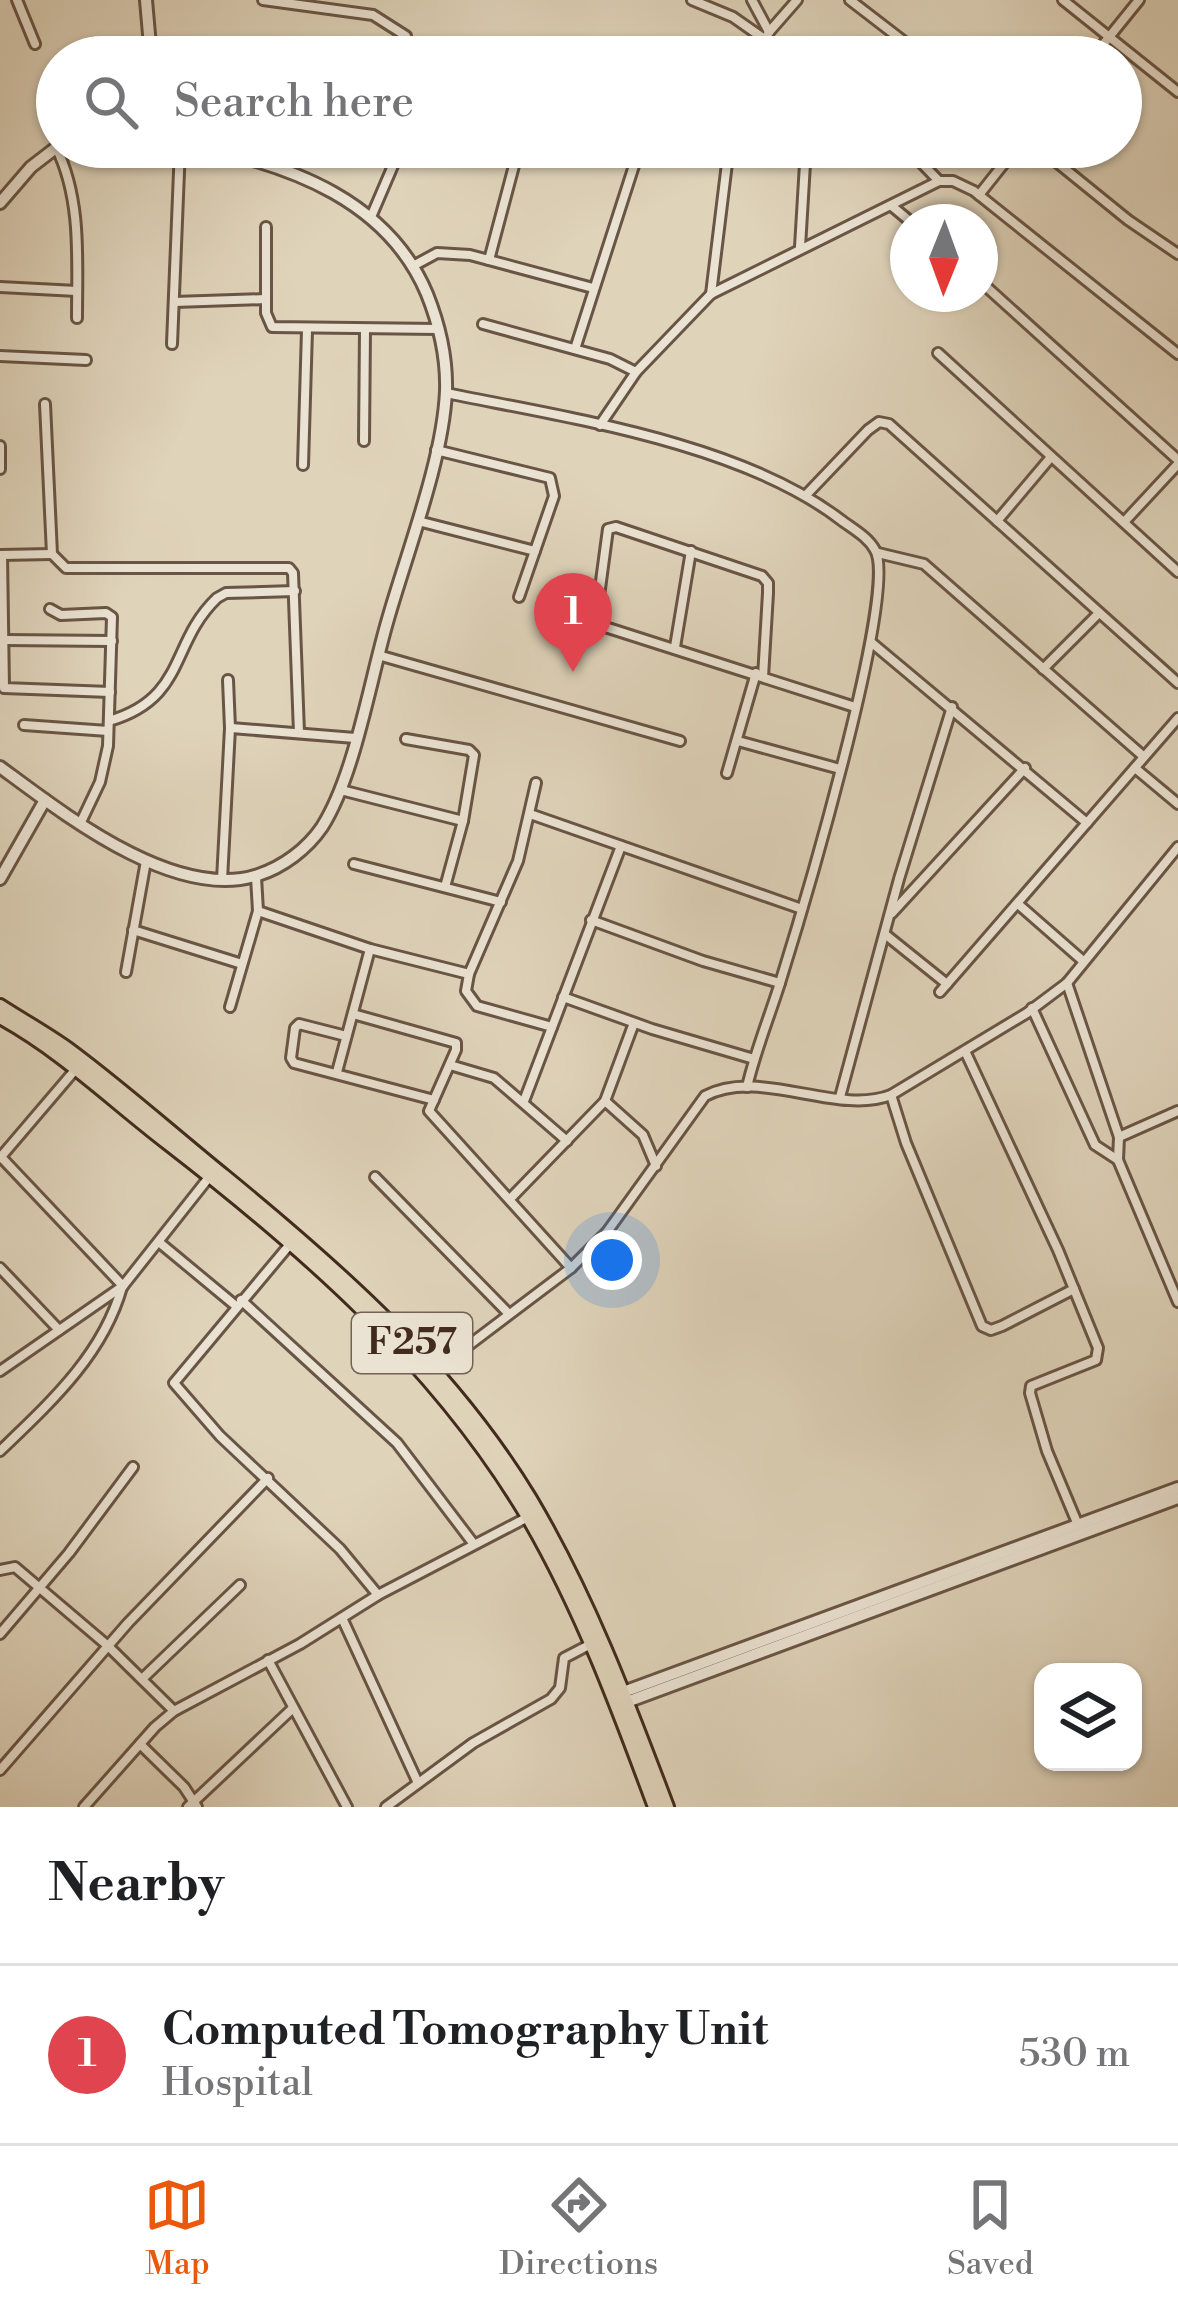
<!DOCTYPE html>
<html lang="en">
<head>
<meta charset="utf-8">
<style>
  :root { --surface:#fff; --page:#f6f6f6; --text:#202124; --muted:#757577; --line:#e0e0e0; --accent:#ea580c }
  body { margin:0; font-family:"Libre Bodoni",serif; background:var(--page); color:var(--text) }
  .controls { position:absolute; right:36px; bottom:36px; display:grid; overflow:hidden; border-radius:24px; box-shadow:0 3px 9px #0004 }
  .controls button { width:108px; height:108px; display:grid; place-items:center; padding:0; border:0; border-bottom:3px solid var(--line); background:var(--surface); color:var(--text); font:60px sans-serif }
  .compass { position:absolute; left:890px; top:204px; width:108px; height:108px; border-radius:50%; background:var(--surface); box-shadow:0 3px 9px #0004; rotate:181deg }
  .you { position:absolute; left:612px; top:1260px; width:42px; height:42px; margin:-30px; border:9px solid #fff; border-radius:50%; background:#1a73e8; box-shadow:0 0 0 18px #1a73e833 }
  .badge { display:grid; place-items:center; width:78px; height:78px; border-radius:50%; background:var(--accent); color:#fff; font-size:39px; font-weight:700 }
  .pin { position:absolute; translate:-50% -99px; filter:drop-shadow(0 3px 6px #0008) }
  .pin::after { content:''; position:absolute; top:63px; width:42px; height:36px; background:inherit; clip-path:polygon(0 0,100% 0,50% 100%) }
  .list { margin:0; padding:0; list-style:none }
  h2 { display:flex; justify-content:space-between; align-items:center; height:156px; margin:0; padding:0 48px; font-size:51px }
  h2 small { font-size:39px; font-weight:400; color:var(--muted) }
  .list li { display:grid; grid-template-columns:78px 1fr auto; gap:36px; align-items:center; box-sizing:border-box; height:180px; padding:0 48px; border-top:3px solid var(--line) }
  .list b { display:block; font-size:45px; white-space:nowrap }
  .list p { margin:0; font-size:39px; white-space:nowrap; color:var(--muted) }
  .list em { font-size:39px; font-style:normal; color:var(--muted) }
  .icon { flex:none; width:66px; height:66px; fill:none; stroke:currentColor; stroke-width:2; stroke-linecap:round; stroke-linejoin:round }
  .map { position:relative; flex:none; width:1178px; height:1807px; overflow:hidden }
  .search { position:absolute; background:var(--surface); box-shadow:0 3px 9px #0004; left:36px; right:36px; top:36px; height:132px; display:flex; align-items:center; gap:30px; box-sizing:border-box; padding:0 42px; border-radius:66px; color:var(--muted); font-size:45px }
  .sheet { height:336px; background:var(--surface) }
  nav { display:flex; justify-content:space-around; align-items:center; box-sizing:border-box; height:168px; border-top:3px solid var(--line); background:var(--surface); font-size:33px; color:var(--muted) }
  nav a { display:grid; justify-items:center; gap:6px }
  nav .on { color:var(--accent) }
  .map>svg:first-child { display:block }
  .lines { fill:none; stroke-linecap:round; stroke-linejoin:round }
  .minor-casing { stroke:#695545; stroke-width:14 }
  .tertiary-casing { stroke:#695545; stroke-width:16 }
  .primary-casing { stroke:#422b1e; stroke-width:18 }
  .minor { stroke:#eae2d2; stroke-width:8 }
  .tertiary { stroke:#eae2d2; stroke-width:10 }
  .primary { stroke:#dfd3ba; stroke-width:12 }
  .labels { text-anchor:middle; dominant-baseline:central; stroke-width:10; stroke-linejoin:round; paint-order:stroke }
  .shield { fill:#eae2d2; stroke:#746254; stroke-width:3 }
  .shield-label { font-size:36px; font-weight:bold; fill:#422b1e }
</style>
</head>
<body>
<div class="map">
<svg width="1178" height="1807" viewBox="0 0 1178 1807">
  <rect width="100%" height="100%" fill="#dfd3ba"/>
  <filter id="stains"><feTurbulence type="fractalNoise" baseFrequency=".00167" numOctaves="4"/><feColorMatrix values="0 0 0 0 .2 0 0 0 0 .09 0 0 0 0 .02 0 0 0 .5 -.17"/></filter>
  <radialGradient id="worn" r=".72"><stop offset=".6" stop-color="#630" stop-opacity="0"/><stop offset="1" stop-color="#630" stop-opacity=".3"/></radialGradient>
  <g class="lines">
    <g class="minor-casing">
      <g id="minor">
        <path d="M17,0L35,44"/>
        <path d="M263,0L373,15L406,36L405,50L434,57"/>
        <path d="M692,0L733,17L790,57"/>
        <path d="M752,0L769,32"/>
        <path d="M850,0L924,57"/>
        <path d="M1063,0L1178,92"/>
        <path d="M258,47L301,57"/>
        <path d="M756,57L769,32L797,0"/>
        <path d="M1093,57L1139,0"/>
        <path d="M56,147C82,200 77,260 77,318"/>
        <path d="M906,147L939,181"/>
        <path d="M1038,147L1128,220L1178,254"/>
        <path d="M278,167L283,147"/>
        <path d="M979,195L1017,147"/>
        <path d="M893,207L911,222"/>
        <path d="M371,217L401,147"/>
        <path d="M266,227V313L272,327L438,329"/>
        <path d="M800,247L806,147"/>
        <path d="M489,260L519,147"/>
        <path d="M413,266L437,253L470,255L593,288"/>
        <path d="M980,281L1178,460"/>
        <path d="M0,287L77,291"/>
        <path d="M711,294L729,147"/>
        <path d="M174,302L266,299"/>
        <path d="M483,324L610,359L636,372"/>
        <path d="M172,344L180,147"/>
        <path d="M575,349L640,147"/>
        <path d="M938,353L1178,572"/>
        <path d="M0,356L86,360"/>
        <path d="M446,393C569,418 741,443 841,520C853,529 868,537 875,550C899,591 799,922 780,983C769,1018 755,1052 747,1087"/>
        <path d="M45,404L52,554L66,568H289L293,573L299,733"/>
        <path d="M600,425L636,372L711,294L939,181H953L974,191L1178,354"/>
        <path d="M364,441L365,330"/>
        <path d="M0,446V469"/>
        <path d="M436,450L550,478L554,496L519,597"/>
        <path d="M303,465L307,330"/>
        <path d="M807,494L868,430L879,422L889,424L1178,683"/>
        <path d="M418,521L535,551"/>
        <path d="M997,521L1051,457"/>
        <path d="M1124,522L1178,464"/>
        <path d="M878,553L924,564L1143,756"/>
        <path d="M1,555L52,554"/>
        <path d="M2,555L4,688L110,692"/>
        <path d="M50,609L61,615L106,613L112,617L108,746L100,782L81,822"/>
        <path d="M4,640L112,641"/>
        <path d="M872,643L1087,823"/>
        <path d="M675,647L691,551"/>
        <path d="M378,655L680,741"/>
        <path d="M1043,669L1099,613"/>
        <path d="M763,677L768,593V583L762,576L616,527L608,529L597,611L596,619L602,626L855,707"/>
        <path d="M109,721C187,698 169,644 217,598L226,593L295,591"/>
        <path d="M24,725L108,731"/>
        <path d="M231,728L355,738"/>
        <path d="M406,739L469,750L474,755L463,821L445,887"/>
        <path d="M738,741L840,769"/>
        <path d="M1135,768L1178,804"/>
        <path d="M727,773L756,673"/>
        <path d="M536,783L518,861L469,974L466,991L477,1006L552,1027"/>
        <path d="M341,790L463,821"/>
        <path d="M530,814L802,909"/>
        <path d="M354,864L501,902"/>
        <path d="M222,880L230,728L228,680"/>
        <path d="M1018,904L1082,960"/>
        <path d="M258,911L370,949L469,974"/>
        <path d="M892,913L1025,768"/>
        <path d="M591,920L703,961L780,983"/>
        <path d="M133,930L242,964"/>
        <path d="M886,935L947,984"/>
        <path d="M126,972L146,861"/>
        <path d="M1067,983L1119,1137L1118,1160L1178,1302"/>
        <path d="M940,992L1178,718"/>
        <path d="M563,997L652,1029L754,1059"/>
        <path d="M230,1007L258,911L256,877"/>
        <path d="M1032,1008L1095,1145L1118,1160"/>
        <path d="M353,1014L456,1043V1050L429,1111L571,1268"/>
        <path d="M346,1036L299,1024L295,1028L291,1058L294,1063L434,1100"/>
        <path d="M965,1051L1058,1250L1098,1348L1096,1360L1031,1386L1030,1393L1047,1451L1078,1525"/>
        <path d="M450,1065L494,1078L567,1141"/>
        <path d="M337,1072L370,949"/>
        <path d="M891,1095L906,1143L982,1326L991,1330L1002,1326L1074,1289"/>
        <path d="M840,1097L899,879L952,707"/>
        <path d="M524,1101L621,846"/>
        <path d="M605,1101L643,1135L656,1166"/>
        <path d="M1119,1137L1178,1111"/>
        <path d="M1,1157L123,1286"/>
        <path d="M0,1158L75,1070"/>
        <path d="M375,1177L509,1314"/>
        <path d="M510,1199L605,1101L634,1023"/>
        <path d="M160,1243L236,1306"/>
        <path d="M291,1243L174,1383L220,1436L340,1549L378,1595"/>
        <path d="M0,1268L59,1330"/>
        <path d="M241,1300L397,1443L473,1543"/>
        <path d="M436,1370L571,1268L607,1232L705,1096C760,1067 836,1116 891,1095L1027,1013L1067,983L1178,847"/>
        <path d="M0,1371L123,1286L210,1176"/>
        <path d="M0,1451C50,1403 103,1355 122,1287"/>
        <path d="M0,1570L15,1567L108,1646L174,1711"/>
        <path d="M342,1618L418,1783"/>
        <path d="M0,1634L69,1553L133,1467"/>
        <path d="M268,1660L347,1807"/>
        <path d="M142,1679L240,1585"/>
        <path d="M140,1744L184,1787L197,1807"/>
        <path d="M0,1770L128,1623L268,1478"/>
        <path d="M84,1807L155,1727L174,1711L300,1644L378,1595L528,1517"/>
        <path d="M188,1807L292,1709"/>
        <path d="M386,1807L473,1743L551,1699L560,1688L564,1658L591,1644"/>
      </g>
    </g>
    <g class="tertiary-casing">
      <g id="tertiary">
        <path d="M146,0L151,57"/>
        <path d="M0,203L31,167L57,147"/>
        <path d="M0,767C64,814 175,902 258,875C283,867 307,849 322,827C355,775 370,680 388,619C407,552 443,460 446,391C447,358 439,324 427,294C388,201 292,166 201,147"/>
        <path d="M0,879L45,800"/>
        <path d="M618,1694L1178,1488"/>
        <path d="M624,1703L1178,1498"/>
      </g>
    </g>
    <g class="primary-casing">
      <g id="primary">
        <path d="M0,1006C23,1021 47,1034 69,1050C123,1090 173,1135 225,1177C341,1272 451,1369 530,1499C588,1597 627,1701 667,1807"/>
        <path d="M0,1017C62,1051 112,1100 168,1143C305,1249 437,1364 527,1515C581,1607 618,1707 655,1807"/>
      </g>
    </g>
    <use href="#minor" class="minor"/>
    <use href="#tertiary" class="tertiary"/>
    <use href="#primary" class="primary"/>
  </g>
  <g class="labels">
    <rect class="shield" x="352" y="1313" width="120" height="60" rx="9"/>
    <g class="shield-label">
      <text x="412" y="1343">F257</text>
    </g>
  </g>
  <rect width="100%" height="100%" filter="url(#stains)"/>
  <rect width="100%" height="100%" fill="url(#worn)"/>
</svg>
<div class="controls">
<button><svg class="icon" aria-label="layers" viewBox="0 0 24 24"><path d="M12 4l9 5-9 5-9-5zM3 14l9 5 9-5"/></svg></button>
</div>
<svg class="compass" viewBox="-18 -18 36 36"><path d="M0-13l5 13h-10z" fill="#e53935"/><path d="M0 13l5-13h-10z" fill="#757577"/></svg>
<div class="you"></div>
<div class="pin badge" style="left:573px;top:672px;background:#e0444e">1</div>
<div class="search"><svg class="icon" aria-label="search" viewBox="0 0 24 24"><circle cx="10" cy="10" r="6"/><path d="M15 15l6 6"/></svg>Search here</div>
</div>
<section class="sheet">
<h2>Nearby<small></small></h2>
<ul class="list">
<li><span class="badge" style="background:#e0444e">1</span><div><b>Computed Tomography Unit</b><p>Hospital</p></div><em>530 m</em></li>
</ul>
</section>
<nav>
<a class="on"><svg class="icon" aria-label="map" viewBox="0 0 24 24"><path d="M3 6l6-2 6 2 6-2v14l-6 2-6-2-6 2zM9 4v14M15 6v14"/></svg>Map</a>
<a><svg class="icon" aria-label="directions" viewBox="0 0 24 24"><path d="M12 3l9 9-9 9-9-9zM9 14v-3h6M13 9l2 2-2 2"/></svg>Directions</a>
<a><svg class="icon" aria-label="saved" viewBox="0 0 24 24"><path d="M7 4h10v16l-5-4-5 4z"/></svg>Saved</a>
</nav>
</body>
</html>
